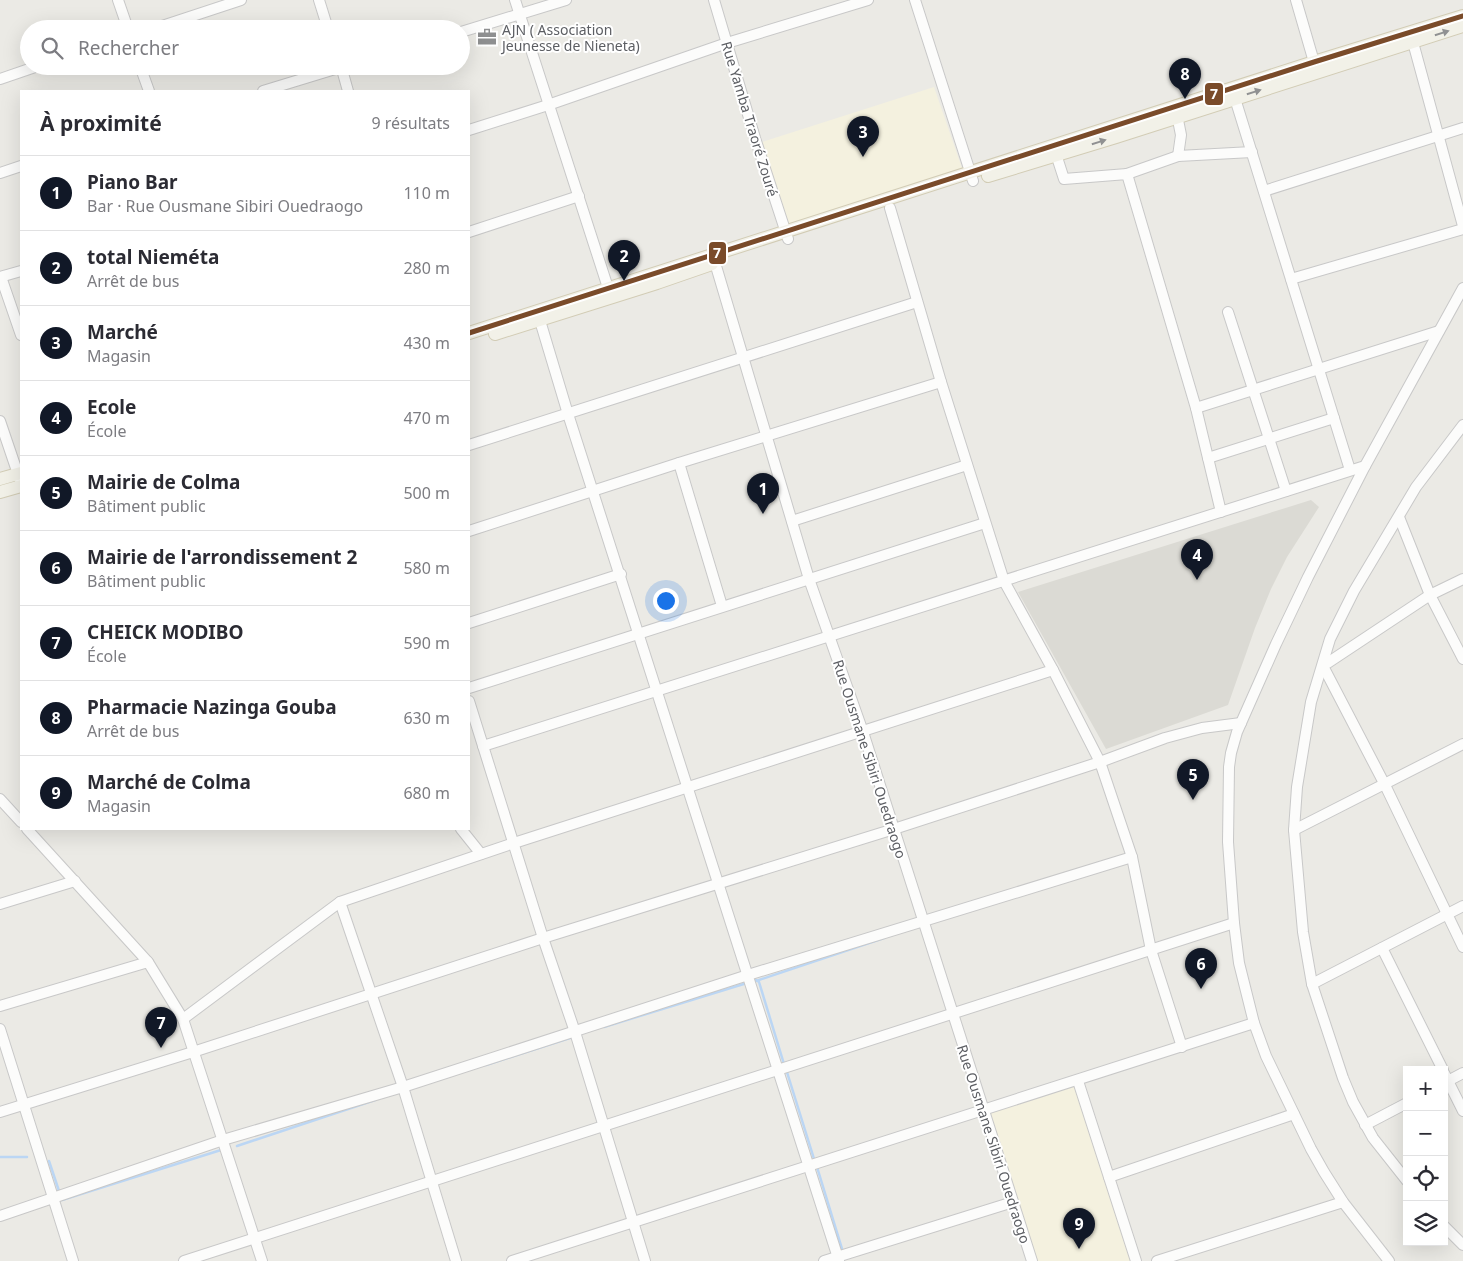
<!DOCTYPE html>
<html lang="fr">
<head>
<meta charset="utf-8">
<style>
  :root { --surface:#fff; --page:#f2f2f3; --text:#2b2b33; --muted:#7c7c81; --line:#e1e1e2; --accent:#111827 }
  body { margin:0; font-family:"Noto Sans",sans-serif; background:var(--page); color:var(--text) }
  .controls { position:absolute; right:15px; bottom:15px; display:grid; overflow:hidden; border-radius:0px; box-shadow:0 5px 20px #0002 }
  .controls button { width:45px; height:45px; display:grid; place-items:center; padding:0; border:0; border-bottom:1px solid var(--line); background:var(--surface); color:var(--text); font:25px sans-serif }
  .you { position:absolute; left:665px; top:600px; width:18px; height:18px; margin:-12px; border:4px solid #fff; border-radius:50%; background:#1a73e8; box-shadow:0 0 0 8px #1a73e833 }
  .badge { display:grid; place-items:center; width:32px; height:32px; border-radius:50%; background:var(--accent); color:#fff; font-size:16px; font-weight:700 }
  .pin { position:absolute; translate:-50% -41px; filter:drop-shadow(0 1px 2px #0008) }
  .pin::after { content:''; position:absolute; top:26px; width:18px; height:15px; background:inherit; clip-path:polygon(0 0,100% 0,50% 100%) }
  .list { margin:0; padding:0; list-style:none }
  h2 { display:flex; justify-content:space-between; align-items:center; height:65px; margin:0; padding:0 20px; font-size:21px }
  h2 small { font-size:16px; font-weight:400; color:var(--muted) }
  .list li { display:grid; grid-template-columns:32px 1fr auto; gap:15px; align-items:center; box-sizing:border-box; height:75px; padding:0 20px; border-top:1px solid var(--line) }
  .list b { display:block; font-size:19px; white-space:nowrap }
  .list p { margin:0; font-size:16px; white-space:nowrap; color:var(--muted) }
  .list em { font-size:16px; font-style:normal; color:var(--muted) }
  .icon { flex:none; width:28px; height:28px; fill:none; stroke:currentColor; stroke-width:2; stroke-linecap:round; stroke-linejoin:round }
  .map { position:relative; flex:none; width:1463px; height:1261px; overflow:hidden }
  .search { position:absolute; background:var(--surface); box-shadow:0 5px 20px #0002; left:20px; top:20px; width:450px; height:55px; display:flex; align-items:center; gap:12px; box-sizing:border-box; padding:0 18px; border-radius:28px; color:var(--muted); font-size:19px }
  .panel { position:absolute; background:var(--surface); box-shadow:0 5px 20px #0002; left:20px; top:90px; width:450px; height:740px; border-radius:0px }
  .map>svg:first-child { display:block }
  .commercial { fill:#f4f1df }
  .education { fill:#dbdad4 }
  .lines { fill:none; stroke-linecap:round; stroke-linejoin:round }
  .stream { stroke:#bbd6f4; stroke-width:2.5 }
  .minor-casing { stroke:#c8c8c8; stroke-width:12 }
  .major-casing { stroke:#d2ccb5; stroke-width:14 }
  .minor { stroke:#fcfcfb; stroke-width:10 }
  .major { stroke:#f2f1e8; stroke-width:12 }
  .bus-1-casing { stroke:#fff; stroke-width:9 }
  .bus-1 { stroke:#7a4b2a; stroke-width:5 }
  .oneway { fill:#909192 }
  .labels { text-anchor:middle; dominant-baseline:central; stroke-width:4; stroke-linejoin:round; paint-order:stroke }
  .poi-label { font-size:14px; fill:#5c5e63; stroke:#fff; text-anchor:start }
  .street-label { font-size:14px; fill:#5c5e63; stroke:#fff }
  .line-badge { stroke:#fff; stroke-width:2 }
  .badge-label { font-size:14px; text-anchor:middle; font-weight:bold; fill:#fff }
</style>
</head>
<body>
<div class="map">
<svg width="1463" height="1261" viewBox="0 0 1463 1261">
  <rect width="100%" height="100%" fill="#ebeae5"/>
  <g class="commercial">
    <path d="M934,87L963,171L789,227L762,142Z"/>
    <path d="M1078,1081L1136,1261H1032L982,1110Z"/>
  </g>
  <path class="education" d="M1311,500L1319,507L1287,557L1271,589L1255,628L1228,705L1106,749L1018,592Z"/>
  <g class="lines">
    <g class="stream">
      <path d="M756,980L759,982L784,1064"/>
      <path d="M753,982L884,938"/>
      <path d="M604,1027L747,983"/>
      <path d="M486,1065L573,1037"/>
      <path d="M786,1069L815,1162"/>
      <path d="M237,1146L375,1100"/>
      <path d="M0,1157H27"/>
      <path d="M49,1161L59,1191"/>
      <path d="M817,1167L843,1252"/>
      <path d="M62,1200L221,1150"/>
    </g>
    <g class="minor-casing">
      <g id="minor">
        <path d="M118,0L128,29"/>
        <path d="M319,0L328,29"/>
        <path d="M515,0L610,294"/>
        <path d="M714,0L755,138L788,239"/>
        <path d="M915,0L973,181"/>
        <path d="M1296,0L1314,62"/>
        <path d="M153,29L241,0"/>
        <path d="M461,32L566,0"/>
        <path d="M1411,35L1463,226"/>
        <path d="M140,66L149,91"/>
        <path d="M341,66L348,91"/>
        <path d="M0,79L38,66"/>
        <path d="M263,91L345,66"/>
        <path d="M1233,92L1350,470"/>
        <path d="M1176,110L1181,135L1178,156"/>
        <path d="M469,130L548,105L727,43L868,0"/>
        <path d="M1054,148L1064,179L1127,174L1196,408L1221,512"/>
        <path d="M0,173L21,166"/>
        <path d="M1127,174L1178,156L1252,152"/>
        <path d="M1264,191L1463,128"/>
        <path d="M890,208L941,382L1004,581L1053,670L1100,762L1132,857L1151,950L1182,1047"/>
        <path d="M469,232L579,196"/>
        <path d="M713,256L809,579L863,732L1032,1261"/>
        <path d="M0,277L21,271"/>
        <path d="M1,277L21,335"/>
        <path d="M1291,279L1463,229"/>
        <path d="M1228,312L1286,491"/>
        <path d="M538,314L568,414L839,1261"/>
        <path d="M1196,408L1439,331"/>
        <path d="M0,421L20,480"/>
        <path d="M469,445L917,302"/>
        <path d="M1208,458L1334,418"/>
        <path d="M679,463L722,606"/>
        <path d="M1399,517L1430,595L1463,659"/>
        <path d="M792,521L967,465"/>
        <path d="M469,531L679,463L941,382"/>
        <path d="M1463,579L1430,595L1323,666L1385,785L1463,947"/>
        <path d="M469,623L621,574"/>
        <path d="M469,688L985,523"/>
        <path d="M469,701L543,938L575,1032L645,1261"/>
        <path d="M483,746L1365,466"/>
        <path d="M0,799L21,822"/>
        <path d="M27,829L148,962"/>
        <path d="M461,829L481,854"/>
        <path d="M1294,830L1463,744"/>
        <path d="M340,902L403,1087L456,1261"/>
        <path d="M0,904L75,881"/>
        <path d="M1382,948L1443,1070"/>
        <path d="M1312,984L1463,906"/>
        <path d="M0,1006L148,962L183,1019L262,1261"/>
        <path d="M183,1019L340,902L514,843L1053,670"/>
        <path d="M0,1029L73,1261"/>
        <path d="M1444,1073L1463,1111"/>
        <path d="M1078,1081L1136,1261"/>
        <path d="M1444,1083L1463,1073"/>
        <path d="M0,1112L193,1052L543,938L894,829L1100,762L1165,738L1202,728L1241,723"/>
        <path d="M1365,1125L1407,1103"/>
        <path d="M1109,1177L1294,1114"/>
        <path d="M1407,1181L1373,1138L1353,1102L1343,1078L1312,984L1303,932L1294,830L1297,787L1311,702L1330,639L1354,591L1416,487L1463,425"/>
        <path d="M0,1216L223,1140L403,1087L748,975L1132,857"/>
        <path d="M1444,1226L1463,1245"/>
        <path d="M184,1261L1234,923"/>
        <path d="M512,1261L1254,1023"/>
        <path d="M824,1261L1013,1202"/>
        <path d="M1157,1261L1343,1202"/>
        <path d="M1389,1261L1343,1202L1324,1172L1311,1149L1266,1056L1254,1023L1239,963L1234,923L1228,842L1229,767L1231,753L1237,732L1276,644L1308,577L1365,466L1463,288"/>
      </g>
    </g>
    <g class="major-casing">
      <g id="major">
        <path d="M988,176L1116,137L1463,26"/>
        <path d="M469,333L1314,62L1463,16"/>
        <path d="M495,334L657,283L712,264"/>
        <path d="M0,479L21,473"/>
        <path d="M0,492L21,486"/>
      </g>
    </g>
    <use href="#minor" class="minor"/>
    <use href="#major" class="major"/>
    <g class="bus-1-casing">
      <path id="bus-1" d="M469,333L1314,62L1463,16"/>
    </g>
    <use href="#bus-1" class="bus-1"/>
  </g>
  <defs><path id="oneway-solid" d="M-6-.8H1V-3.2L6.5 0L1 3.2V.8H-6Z" transform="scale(1.25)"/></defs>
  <g class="oneway">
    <use href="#oneway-solid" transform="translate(1442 33) rotate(-18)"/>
    <use href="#oneway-solid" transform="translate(1254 92) rotate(-17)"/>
    <use href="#oneway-solid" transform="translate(1099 142) rotate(-17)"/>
  </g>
  <defs>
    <g id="office-bare" transform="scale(1.5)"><path d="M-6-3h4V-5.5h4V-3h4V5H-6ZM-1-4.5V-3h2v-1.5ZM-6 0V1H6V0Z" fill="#8e8f90" stroke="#fff" stroke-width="2.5" paint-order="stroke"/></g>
  </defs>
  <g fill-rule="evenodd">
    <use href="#office-bare" x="487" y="37"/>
  </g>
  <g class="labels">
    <g class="poi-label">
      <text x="502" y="29">AJN ( Association<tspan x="502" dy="16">Jeunesse de Nieneta)</tspan></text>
    </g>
    <g class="street-label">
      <text transform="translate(750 119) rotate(73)">Rue Yamba Traoré Zouré</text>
      <text transform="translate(870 759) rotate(72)">Rue Ousmane Sibiri Ouedraogo</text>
      <text transform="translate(994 1144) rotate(72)">Rue Ousmane Sibiri Ouedraogo</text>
    </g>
  </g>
  <g class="line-badge">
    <rect x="1204" y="82" width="20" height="24" rx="5" fill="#7a4b2a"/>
    <rect x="708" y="241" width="19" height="24" rx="5" fill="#7a4b2a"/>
  </g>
  <g class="badge-label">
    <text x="1214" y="99">7</text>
    <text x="717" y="258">7</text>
  </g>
</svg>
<div class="controls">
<button>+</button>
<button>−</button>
<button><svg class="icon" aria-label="locate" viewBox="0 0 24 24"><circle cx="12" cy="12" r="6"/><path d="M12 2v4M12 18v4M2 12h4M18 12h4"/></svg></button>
<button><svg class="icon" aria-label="layers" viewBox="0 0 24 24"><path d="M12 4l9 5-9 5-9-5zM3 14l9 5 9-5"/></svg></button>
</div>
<div class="you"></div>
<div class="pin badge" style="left:763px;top:514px">1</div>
<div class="pin badge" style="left:624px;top:281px">2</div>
<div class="pin badge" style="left:863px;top:157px">3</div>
<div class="pin badge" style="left:1197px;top:580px">4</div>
<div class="pin badge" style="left:1193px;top:800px">5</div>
<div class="pin badge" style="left:1201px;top:989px">6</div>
<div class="pin badge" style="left:161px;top:1048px">7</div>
<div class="pin badge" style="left:1185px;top:99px">8</div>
<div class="pin badge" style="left:1079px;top:1249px">9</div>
<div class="search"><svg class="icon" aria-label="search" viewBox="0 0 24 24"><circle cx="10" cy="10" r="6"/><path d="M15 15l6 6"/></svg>Rechercher</div>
<section class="panel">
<h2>À proximité<small>9 résultats</small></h2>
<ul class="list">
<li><span class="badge">1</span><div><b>Piano Bar</b><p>Bar · Rue Ousmane Sibiri Ouedraogo</p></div><em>110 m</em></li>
<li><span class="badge">2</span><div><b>total Nieméta</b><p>Arrêt de bus</p></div><em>280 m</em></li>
<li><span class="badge">3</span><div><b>Marché</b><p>Magasin</p></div><em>430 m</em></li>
<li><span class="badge">4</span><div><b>Ecole</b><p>École</p></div><em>470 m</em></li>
<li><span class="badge">5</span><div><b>Mairie de Colma</b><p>Bâtiment public</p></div><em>500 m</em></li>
<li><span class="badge">6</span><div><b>Mairie de l'arrondissement 2</b><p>Bâtiment public</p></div><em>580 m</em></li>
<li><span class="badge">7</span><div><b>CHEICK MODIBO</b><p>École</p></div><em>590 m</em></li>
<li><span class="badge">8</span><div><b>Pharmacie Nazinga Gouba</b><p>Arrêt de bus</p></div><em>630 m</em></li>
<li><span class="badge">9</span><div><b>Marché de Colma</b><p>Magasin</p></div><em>680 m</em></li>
</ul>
</section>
</div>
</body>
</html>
